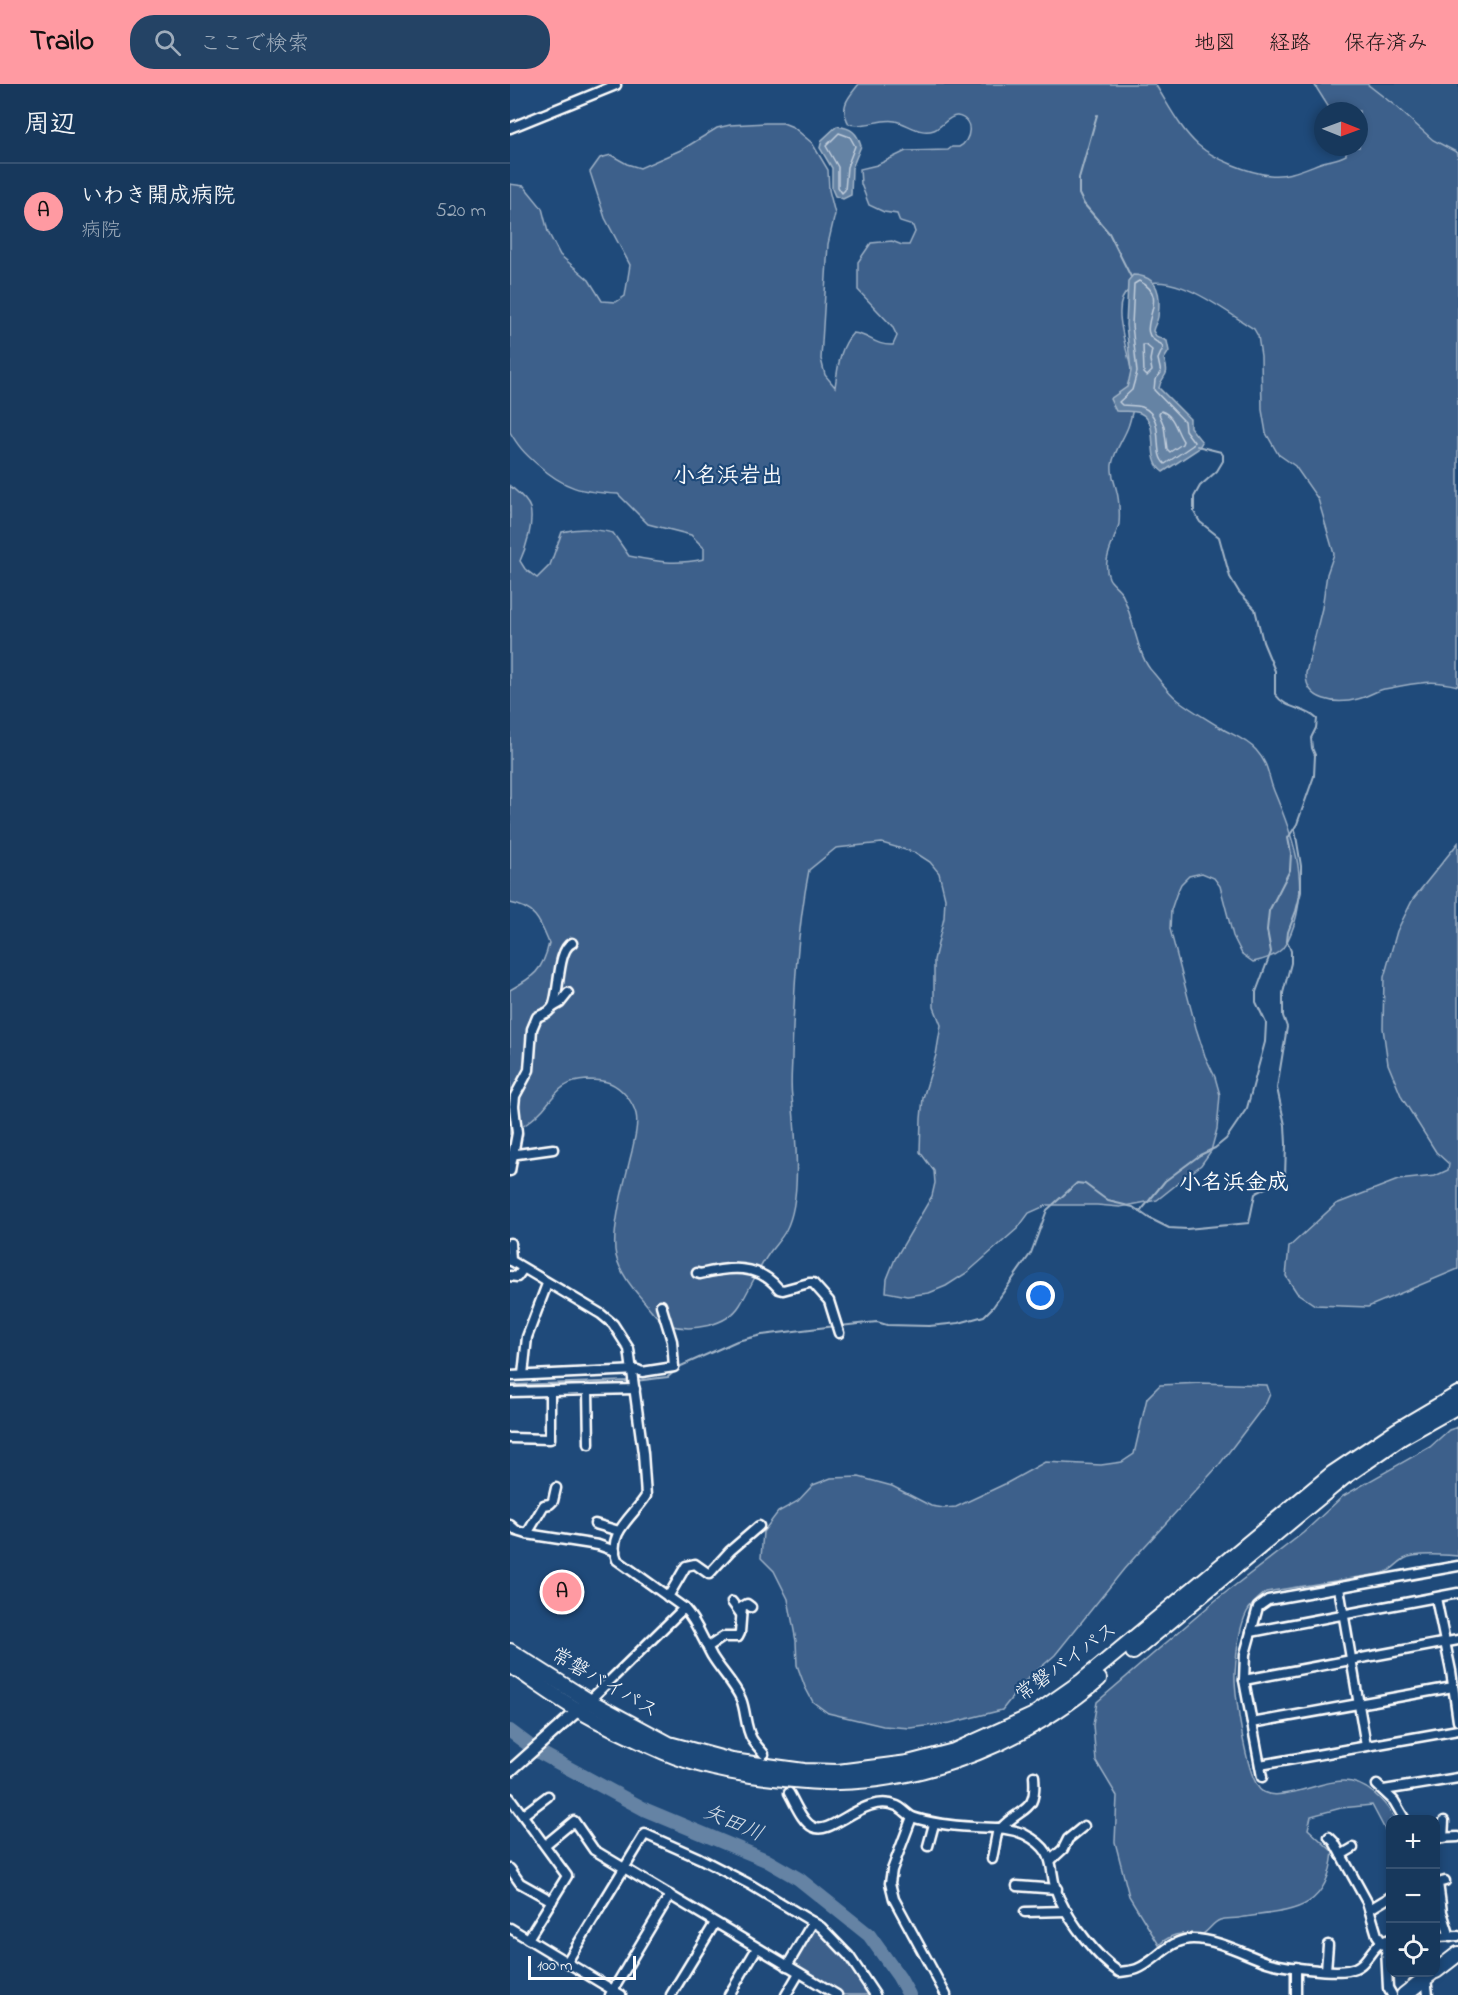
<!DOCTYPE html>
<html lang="ja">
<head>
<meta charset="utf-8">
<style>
  :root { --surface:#17385c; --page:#244365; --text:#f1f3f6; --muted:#9eacbb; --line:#365272; --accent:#ff9aa2 }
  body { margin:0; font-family:"Indie Flower","Klee One",sans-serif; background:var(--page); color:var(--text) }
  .controls { position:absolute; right:18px; bottom:18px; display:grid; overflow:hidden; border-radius:12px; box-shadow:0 3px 9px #0003 }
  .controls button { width:54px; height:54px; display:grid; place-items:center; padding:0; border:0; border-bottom:2px solid var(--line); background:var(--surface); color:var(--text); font:30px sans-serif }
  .compass { position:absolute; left:804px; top:18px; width:54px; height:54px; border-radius:50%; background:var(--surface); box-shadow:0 3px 9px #0003; rotate:91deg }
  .scale { position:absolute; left:18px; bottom:15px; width:108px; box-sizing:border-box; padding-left:6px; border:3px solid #fff; border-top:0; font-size:16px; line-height:21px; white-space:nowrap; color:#fff; -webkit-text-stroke:4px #1f4a7a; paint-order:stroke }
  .you { position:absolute; left:531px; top:1212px; width:21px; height:21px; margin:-15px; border:4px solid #fff; border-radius:50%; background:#1a73e8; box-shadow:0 0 0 9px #1a73e833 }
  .badge { display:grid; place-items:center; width:39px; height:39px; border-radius:50%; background:var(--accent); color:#111; font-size:20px; font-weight:700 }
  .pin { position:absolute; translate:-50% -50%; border:3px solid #fff; box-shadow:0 2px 6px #0006 }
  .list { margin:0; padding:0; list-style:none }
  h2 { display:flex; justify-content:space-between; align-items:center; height:78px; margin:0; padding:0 24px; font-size:26px }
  h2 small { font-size:20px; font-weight:400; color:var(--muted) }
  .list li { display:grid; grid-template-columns:39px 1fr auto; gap:18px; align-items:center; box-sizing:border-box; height:96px; padding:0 24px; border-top:2px solid var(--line) }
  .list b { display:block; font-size:22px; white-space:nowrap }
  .list p { margin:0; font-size:20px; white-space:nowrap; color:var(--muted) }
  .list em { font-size:20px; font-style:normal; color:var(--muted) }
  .icon { flex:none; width:33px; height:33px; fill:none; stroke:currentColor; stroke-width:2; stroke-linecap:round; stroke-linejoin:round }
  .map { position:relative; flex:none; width:948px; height:1911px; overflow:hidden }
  header { display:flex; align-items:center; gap:36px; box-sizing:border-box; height:84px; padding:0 30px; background:var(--accent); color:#111 }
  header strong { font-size:28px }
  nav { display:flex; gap:33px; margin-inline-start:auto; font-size:21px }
  .search { width:420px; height:54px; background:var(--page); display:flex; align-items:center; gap:15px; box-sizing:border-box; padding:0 21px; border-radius:24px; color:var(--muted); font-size:22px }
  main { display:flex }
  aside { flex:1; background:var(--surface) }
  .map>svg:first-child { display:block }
  .built { fill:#2e5683 }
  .green { fill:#3c618b; stroke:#9eb0c5; stroke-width:1.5 }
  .water { fill:#6583a4; stroke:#a3b5c8; stroke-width:1.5 }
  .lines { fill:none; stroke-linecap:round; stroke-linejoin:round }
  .shore { stroke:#c1cddb; stroke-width:1.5 }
  .stream { stroke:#a3b5c8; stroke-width:2 }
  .river { stroke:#6583a4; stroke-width:14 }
  .minor-tunnel { stroke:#41658e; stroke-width:8; stroke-dasharray:8 4; stroke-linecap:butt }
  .minor-casing { stroke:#fff; stroke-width:13 }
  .tertiary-casing { stroke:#fff; stroke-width:15 }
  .primary-casing { stroke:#fff; stroke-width:18 }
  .trunk-casing { stroke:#fff; stroke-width:18 }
  .minor { stroke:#1f4a7a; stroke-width:8 }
  .tertiary { stroke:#1f4a7a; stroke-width:10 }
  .primary { stroke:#1f4a7a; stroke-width:14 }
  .trunk { stroke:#1f4a7a; stroke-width:14 }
  .labels { text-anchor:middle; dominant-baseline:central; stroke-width:4.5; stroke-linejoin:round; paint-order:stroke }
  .street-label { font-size:20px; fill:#fff; stroke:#1f4a7a }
  .water-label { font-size:21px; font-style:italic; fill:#d8e0e8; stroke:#1f4a7a }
  .quarter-label { font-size:22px; font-weight:bold; fill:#fff; stroke:#1f4a7a }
</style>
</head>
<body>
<header>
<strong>Trailo</strong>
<div class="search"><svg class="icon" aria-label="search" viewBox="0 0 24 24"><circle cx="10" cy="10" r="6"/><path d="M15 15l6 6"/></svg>ここで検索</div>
<nav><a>地図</a><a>経路</a><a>保存済み</a></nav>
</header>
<main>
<aside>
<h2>周辺<small></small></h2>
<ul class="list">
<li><span class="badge">A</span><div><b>いわき開成病院</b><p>病院</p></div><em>520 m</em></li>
</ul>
</aside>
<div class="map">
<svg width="948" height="1911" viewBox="0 0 948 1911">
  <rect width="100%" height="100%" fill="#1f4a7a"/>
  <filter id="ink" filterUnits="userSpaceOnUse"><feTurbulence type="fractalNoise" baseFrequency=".0167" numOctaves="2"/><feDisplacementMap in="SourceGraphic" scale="12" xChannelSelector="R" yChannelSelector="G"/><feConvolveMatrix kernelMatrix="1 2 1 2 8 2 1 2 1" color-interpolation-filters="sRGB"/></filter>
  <g filter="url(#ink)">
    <path class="built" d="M845,0H948V74L843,15Z"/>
    <g class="green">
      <path d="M349,0H645C658,20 670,45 688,61C704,75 739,89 760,91C777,93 794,85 810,79C819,76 827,76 836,71V63H849V27H821L804,0H857L884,21L923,56L948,69V602C936,599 923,597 911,599C899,600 886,603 874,605C865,607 857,613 848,615C826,621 795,617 796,589L812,524L817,490L824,470L808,415L785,382L768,370L756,349L752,326L751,272L748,252L744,245C711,225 659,180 619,206C594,223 629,288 625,316C623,324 621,335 618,343C613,356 604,367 602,381C601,391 605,399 607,408C609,416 610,431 609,440C605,457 591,476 599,494C601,499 608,503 611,508C622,527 627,569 640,585C649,595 658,608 668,616C681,626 697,635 711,644C723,651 736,655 746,666C760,682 757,690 764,707C782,750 799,794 784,841C781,850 778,858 772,865C764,873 753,876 743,878L732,870L723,852L710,802L704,794L692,789L679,792L671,800L666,811L661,826L660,845L686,944L695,972L705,993L710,1011L707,1045L701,1067L691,1081L647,1116L610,1123L587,1121H537L519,1129L508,1144L458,1188L436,1202L419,1209L397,1212L376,1208L377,1195L385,1175L422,1112L425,1099L424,1087L410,1068L411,1035L413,1014L426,971L431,941L424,923V876L434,834L435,814L429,789L420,778L406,769L372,759L326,764L299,786C287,847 284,909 282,971C282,985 280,999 282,1013C285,1048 293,1114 276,1146C272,1154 265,1161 260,1168C247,1186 241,1203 230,1221C217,1242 181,1248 159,1241C148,1237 140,1224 132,1215C122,1204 110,1188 106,1172C100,1149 116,1092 122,1067C124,1056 129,1042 126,1030C123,1018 112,1004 100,999C93,996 85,996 77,996C53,997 47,1008 33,1025C25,1034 11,1045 0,1050V906C23,893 33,887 39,859C30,837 26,824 0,819V402C7,408 17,415 20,424C24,439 16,464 10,477L15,485L27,494L40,481L52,448C71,443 85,445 103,449L119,472C148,478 165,481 194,475V464L181,451L138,440L108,410C71,408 55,405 27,380C14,369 8,362 0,348V100L14,102L32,124L38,148L50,171L79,196L92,217L106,218L115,212L120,181L95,134L80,88L90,74L101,71L117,80L130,84L173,65L207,44L220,41L256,39H273L283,43L302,59L318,86L319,106L325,130L318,160L311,275L315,291L325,303C328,284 329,264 343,249C359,250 364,262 383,261L387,252L382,242L348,206V178L361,159L382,157L392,161H399L405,148L403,142L390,138L387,130L374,128L359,121L351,100L350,85L367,81L396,67L438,66L442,63H449C461,57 465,35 447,32C439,31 431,44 424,46C410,51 399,40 385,37C370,34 356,44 339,40C329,22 338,14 349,0Z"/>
      <path d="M948,759V1185L858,1223L805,1221L787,1209L776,1192L779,1163L826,1120L888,1096L925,1092L938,1086L939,1080L926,1068L892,1014L878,980L873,944L874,893L887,847L903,815Z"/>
      <path d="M691,1299L757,1301L760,1310L756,1319L709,1381L614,1485L545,1571L514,1598L492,1626L440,1639L400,1644L373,1642L318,1629L303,1618L295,1603L287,1581L286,1557L278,1515L264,1487L251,1474L253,1448L268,1428L288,1417L303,1401L321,1394L349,1393L382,1402L421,1422L434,1424L446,1423L497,1399L535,1378L591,1381L612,1378L624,1370L637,1314L650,1301Z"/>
      <path d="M948,1343V1472C935,1471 905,1468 894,1475C883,1482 883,1487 869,1490L756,1508C749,1514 742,1519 737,1528C729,1543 726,1573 725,1590C724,1609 737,1700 753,1708C763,1713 773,1710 784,1708C799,1705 817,1697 833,1697C856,1697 875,1717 885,1735L880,1736V1755L862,1721L831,1724L801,1732L798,1745L823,1768C817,1830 779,1826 729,1834C723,1835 716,1834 710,1836C701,1839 698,1850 688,1852C683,1852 678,1850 674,1850C664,1849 656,1854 649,1861L619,1812L605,1758L607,1712L586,1677L583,1641L587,1618L706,1516L793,1449L833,1412L920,1363L939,1346Z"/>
      <path d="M305,1844L336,1873L359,1911H333L284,1882L283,1878Z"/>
    </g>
    <g class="water">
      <path d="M327,42C341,44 347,48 351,62L342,84L341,111L333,115L325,112L322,105V84L310,64L312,56Z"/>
      <path d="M623,191C650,192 651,212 648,233C647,239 644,241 643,247L646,252L657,257L659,267L654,275C661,295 652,289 649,304L680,335V343L692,358L688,365L653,388C634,375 652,339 630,329C623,326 613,328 606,327L600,315L617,303L619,296L621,287L616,241L618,197Z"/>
    </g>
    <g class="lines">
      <g class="shore">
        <path d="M329,49L340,53L345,62L337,83L335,106L332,109L328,103V83L316,62Z"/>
        <path d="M629,197C666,215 617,247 651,260L653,264L648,275L651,289L645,296L644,306L674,337L675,346L684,358L683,361L655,380C641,369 657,333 632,323C626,321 618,322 612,321L609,318L622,306L627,288L622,241L624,200Z"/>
        <path d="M633,261H636L642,266L640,276L642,287L637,292L634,289Z"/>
        <path d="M651,327C665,332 665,345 673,357L672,360L660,368L657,365L654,342L649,330Z"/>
      </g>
      <g class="stream">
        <path d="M587,31L569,94V110L574,120L599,149L621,193"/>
        <path d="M630,1128L655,1097L690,1071L705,1064L716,1055L737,1024L755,958L756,939L746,918V908L761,868L757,846L759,827L780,786L781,769L778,754L787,740L804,692L805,671L802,664L801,654L806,644L807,635C794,622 777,627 765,610V587L753,558L745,525L729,508L720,493L709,453L690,438L684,428V413L690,402L707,387L713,377V371L711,368L687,362"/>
        <path d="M330,1242L367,1238L377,1241L419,1242L449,1239L474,1232L483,1223L521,1169L537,1126L567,1099L575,1100L598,1117L623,1123L639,1134L659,1144L677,1145L739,1139L745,1110C755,1103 766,1101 775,1093L776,1060L775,1041L767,1004L777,943L773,932V909L781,879V867L777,857L778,848L786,827L791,808V782L785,746"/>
        <path d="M125,1297L158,1293L171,1282L227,1257L252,1251L325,1242"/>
        <path d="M0,1301L120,1297"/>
      </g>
      <path class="river" d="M0,1647L27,1667L136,1726L256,1776L289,1795L359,1851L389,1893L399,1911"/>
      <path class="minor-tunnel" d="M254,1670L279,1709"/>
      <g class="minor-casing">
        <g id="minor">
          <path d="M0,44L106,1"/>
          <path d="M43,923L50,919L58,909"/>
          <path d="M0,1071L43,1065"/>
          <path d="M0,1087L7,1049L4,1022L5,1012L19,986L22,945L27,933L38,928L43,923C50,907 47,866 62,859"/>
          <path d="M0,1159L1,1177"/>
          <path d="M0,1176L91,1230L103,1240L119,1265L133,1369L136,1412C124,1432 96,1449 107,1476L174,1524C187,1538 193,1556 202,1572C211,1587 224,1599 231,1615C236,1627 235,1643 242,1655C245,1660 250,1665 254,1670"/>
          <path d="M187,1189L190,1190C220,1183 248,1179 269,1205L273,1206L299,1199H303L319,1217L329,1249"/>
          <path d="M0,1192L7,1193L13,1185"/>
          <path d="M13,1291L17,1253L37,1200"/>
          <path d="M0,1292L128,1286L132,1288L164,1283L162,1257L151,1221"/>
          <path d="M78,1306L79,1360"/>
          <path d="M0,1308L125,1305"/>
          <path d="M0,1354L40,1355V1307"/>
          <path d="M85,1440L109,1447"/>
          <path d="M0,1441L7,1447L17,1450L88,1461L105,1467"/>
          <path d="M17,1450L34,1421L40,1420L43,1417L46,1404"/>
          <path d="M829,1504L856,1662"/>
          <path d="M158,1513L176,1482L185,1480L199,1490L220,1467L249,1442"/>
          <path d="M926,1514L941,1587L948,1637"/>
          <path d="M222,1518L230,1529"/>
          <path d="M741,1548L948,1509"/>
          <path d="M198,1563L213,1553H228L230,1549L232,1523L237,1520L241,1523"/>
          <path d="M734,1596L948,1556"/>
          <path d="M79,1617L174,1524"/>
          <path d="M742,1639L943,1603"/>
          <path d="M750,1681L948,1646"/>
          <path d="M752,1693L734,1596L735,1570L748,1523L758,1516L948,1482"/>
          <path d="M867,1701L884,1717L895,1736"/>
          <path d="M874,1706L948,1694"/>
          <path d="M279,1709C285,1719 292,1738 303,1743C322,1753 354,1708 387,1722C392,1724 397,1730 402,1733L382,1786L380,1799L384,1815L436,1911"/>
          <path d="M0,1714L57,1792L18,1855"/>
          <path d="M13,1731L38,1712"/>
          <path d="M402,1733C423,1740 443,1742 464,1743C481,1744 498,1743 514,1750C551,1769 536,1785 549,1814C561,1839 587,1874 609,1888C615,1887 622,1887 627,1885C647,1877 659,1855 683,1855C707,1855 734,1870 757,1878C772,1883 823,1889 838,1886C860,1883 858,1860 880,1855"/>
          <path d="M491,1744C513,1721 527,1730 524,1692"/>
          <path d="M819,1753L824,1758L857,1818L867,1851L876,1864L878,1904L882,1911"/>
          <path d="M926,1754L948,1753"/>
          <path d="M933,1754L934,1737"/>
          <path d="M35,1761L64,1737L84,1766L327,1911"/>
          <path d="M418,1762L424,1740"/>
          <path d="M831,1771L843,1764"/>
          <path d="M482,1775L488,1744"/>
          <path d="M541,1776L553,1765L558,1755L574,1742"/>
          <path d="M0,1785L10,1799L42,1817"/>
          <path d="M935,1797L928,1799L932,1828L940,1853"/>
          <path d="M507,1802L547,1805"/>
          <path d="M860,1825L880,1813"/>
          <path d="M515,1828L557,1827"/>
          <path d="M0,1844L111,1911"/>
          <path d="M926,1853L948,1852"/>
          <path d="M57,1878L135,1750L189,1774L241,1801L311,1843L339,1872L365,1911"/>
          <path d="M277,1882L303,1838"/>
          <path d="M816,1886L818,1861"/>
          <path d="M916,1894L918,1911"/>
          <path d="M100,1911L160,1811"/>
          <path d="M161,1911L205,1839"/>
          <path d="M219,1911L247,1864"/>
          <path d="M276,1911L289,1889"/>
          <path d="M786,1911V1883"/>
        </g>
      </g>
      <g class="tertiary-casing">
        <path id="tertiary" d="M0,1687L74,1621"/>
      </g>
      <g class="primary-casing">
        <g id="primary">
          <path d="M926,1887L948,1870"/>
          <path d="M894,1911L923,1888"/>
        </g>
      </g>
      <g class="trunk-casing">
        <g id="trunk">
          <path d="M0,1567L79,1617L159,1660L222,1677L294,1687L328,1688L398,1679L444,1667L522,1632L572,1597L823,1389L887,1346L948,1310"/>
          <path d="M623,1568L833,1394L891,1354L948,1322"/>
          <path d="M0,1581C23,1596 45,1613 68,1626C96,1642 126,1656 154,1668C189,1683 227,1690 264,1694C285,1696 307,1699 328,1698C423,1696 517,1656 589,1595"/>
        </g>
      </g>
      <use href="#minor" class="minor"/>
      <use href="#tertiary" class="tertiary"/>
      <use href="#primary" class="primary"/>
      <use href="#trunk" class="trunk"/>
    </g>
  </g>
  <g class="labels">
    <g class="street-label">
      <text transform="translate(557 1579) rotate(-36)">常磐バイパス</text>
      <text transform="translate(94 1600) rotate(30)">常磐バイパス</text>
    </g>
    <g class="water-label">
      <text transform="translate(223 1740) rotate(23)">矢田川</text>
    </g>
    <g class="quarter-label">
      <text x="218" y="393">小名浜岩出</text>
      <text x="724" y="1100">小名浜金成</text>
    </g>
  </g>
</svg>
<div class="controls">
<button>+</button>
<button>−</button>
<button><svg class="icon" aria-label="locate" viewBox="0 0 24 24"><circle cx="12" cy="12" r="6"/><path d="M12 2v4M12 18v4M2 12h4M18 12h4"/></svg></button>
</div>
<svg class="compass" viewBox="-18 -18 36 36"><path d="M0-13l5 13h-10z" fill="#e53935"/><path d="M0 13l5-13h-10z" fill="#9eacbb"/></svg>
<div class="scale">100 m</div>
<div class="you"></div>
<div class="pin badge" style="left:52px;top:1508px">A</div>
</div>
</main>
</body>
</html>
